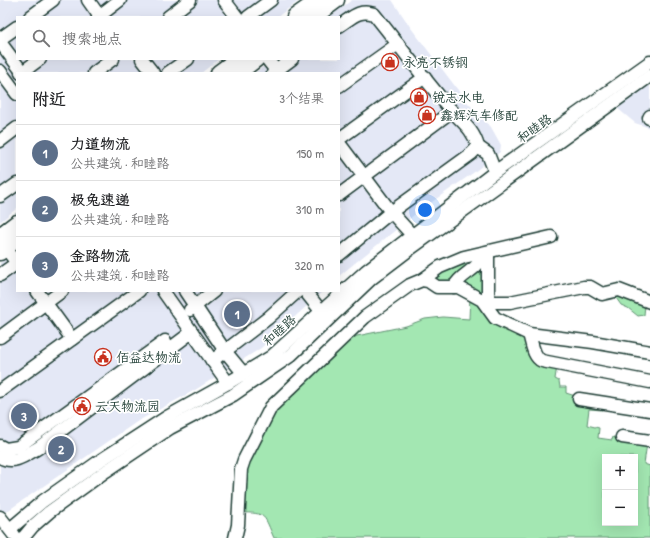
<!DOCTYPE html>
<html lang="zh">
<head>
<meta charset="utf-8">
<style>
  :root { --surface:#fff; --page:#f2f2f2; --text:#202124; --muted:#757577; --line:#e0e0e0; --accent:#ea580c }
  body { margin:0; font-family:"Patrick Hand","LXGW WenKai TC",sans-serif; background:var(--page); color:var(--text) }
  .controls { position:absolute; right:12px; bottom:12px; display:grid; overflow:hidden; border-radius:0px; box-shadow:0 4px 16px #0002 }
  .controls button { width:36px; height:36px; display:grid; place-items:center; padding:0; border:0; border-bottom:1px solid var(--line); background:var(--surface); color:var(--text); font:20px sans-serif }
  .you { position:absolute; left:425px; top:210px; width:14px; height:14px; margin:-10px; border:3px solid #fff; border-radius:50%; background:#1a73e8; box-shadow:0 0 0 6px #1a73e833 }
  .badge { display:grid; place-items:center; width:26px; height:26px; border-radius:50%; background:var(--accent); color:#fff; font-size:13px; font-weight:700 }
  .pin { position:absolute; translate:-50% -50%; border:2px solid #fff; box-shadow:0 1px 4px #0006 }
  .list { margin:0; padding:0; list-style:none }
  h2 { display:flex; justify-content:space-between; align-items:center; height:52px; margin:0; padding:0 16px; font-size:17px }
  h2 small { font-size:13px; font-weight:400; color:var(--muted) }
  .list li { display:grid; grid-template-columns:26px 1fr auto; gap:12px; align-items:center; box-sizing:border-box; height:56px; padding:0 16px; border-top:1px solid var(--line) }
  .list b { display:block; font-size:15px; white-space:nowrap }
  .list p { margin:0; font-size:13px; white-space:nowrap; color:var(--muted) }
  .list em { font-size:13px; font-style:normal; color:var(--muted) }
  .icon { flex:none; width:22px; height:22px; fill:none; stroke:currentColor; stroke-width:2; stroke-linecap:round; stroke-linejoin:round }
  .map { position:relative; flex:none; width:650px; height:538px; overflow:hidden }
  .search { position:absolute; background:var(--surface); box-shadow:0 4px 16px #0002; left:16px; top:16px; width:324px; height:44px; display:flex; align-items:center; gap:10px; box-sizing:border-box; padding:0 14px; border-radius:0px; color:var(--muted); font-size:15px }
  .panel { position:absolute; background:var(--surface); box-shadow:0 4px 16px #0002; left:16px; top:72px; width:324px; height:220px; border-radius:0px }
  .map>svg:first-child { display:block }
  .built { fill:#e4e8f6 }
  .green { fill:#a3e7b2; stroke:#619273; fill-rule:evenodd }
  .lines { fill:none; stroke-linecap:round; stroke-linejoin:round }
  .minor-casing { stroke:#1f3d34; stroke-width:15 }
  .major-casing { stroke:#1f3d34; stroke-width:19 }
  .minor { stroke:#fff; stroke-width:12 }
  .major { stroke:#fff; stroke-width:16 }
  .labels { text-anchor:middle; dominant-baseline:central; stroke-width:3.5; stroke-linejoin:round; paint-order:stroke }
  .poi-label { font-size:13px; fill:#1f3d34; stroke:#fff; text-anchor:start }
  .street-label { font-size:13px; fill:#1f3d34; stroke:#fff }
</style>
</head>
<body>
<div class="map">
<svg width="650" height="538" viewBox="0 0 650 538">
  <rect width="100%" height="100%" fill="#fff"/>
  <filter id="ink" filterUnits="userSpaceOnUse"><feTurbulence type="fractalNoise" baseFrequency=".025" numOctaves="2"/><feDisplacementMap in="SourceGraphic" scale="8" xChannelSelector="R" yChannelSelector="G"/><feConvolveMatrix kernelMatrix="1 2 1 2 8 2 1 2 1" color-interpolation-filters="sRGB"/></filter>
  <g filter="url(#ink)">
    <g class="built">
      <path d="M0,0H300L277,17H17V59H219L201,73H17V208L0,222Z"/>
      <path d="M352,0H392L411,28L467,102L491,127L501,145L500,152L473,173L419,211L339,276V73H255L274,59H339V17H329Z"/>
      <path d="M650,85V128L635,123L617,108Z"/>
      <path d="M17,250V291H323L261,348L195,390L138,421L3,514L0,512V263Z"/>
    </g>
    <g class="green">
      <path d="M477,257L453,280L449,282L435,283L433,275Z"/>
      <path d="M482,264L485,299L466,283L467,277Z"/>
      <path d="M614,295L645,305L644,315L638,316L628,308L621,305Z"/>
      <path d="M470,296L521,337L528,344L557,366L555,379L559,381L560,387H566V393L603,405L602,410L589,409L587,425L599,428L598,438L612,440L613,437L647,443L644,464L650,466V538H274C264,516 267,512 240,513L243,476L273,412L300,385L313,376L344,343L357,336L406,326L425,319L443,317L469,319ZM605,457H635V523H605Z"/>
    </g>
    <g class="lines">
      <g class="minor-casing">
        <g id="minor">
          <path d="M88,0L100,17"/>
          <path d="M224,0L237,17"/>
          <path d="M30,17L53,0"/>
          <path d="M98,17L120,0"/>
          <path d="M168,17L190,0"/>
          <path d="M248,17L271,0"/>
          <path d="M339,26C352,18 358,9 374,14C400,46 424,79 451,110C462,122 474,130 478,147L471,154L391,212L339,255"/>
          <path d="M0,39L17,27"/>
          <path d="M0,42L23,73"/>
          <path d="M142,59L153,73"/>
          <path d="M267,59L278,73"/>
          <path d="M0,71L17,94"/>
          <path d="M21,73L40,59"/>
          <path d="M94,73L113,59"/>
          <path d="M168,73L188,59"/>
          <path d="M273,73L292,59"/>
          <path d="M339,86L398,44"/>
          <path d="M649,118L650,116"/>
          <path d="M339,139L425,77"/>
          <path d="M0,141L17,128"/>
          <path d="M339,143L391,212L412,235"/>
          <path d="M478,147L488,154L495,172"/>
          <path d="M339,195L452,111"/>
          <path d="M0,196L17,184"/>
          <path d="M1,242L17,263"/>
          <path d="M0,275L17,263"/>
          <path d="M422,280L440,267L464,257L551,237"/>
          <path d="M454,287C461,272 480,271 482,253"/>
          <path d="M37,291L72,339"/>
          <path d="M163,291L228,383"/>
          <path d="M185,291L225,351L244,374"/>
          <path d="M305,291L321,311"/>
          <path d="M488,302H510L584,287H590L602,294L619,290L650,302"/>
          <path d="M488,307V252"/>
          <path d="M190,310L214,291"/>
          <path d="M529,334C532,343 533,357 542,361L650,382"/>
          <path d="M0,337L62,291"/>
          <path d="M212,361L268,318L298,291"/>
          <path d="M0,391L139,291"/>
          <path d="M579,399L650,410"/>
          <path d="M622,437L650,441"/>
          <path d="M0,446L6,449L18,447L165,341"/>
          <path d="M0,457C14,465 26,455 38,448L192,332"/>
          <path d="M0,517L14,535"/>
          <path d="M10,529L43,501L101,460L167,417L228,383L271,357L366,271L495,172L650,62"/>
          <path d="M23,538L33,526L49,512L106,471L170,428L233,395L290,356L372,278L410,249L650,76"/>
          <path d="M235,538L238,525L241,469L244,460L271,407L365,317L410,285L422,280L428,281L437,287H458L482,300L495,318L529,334L593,342L650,352"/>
        </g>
      </g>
      <g class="major-casing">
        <g id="major">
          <path d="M295,17L319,0"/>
          <path d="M313,17L336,0"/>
          <path d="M219,73L238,59"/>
          <path d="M238,73L256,59"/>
          <path d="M0,236L17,223"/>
          <path d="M0,252L17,239"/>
        </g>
      </g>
      <use href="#minor" class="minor"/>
      <use href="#major" class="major"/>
    </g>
  </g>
  <defs>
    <g id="shop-ring" transform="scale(0.9)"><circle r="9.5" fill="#fff" stroke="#c8321e" stroke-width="1.5"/><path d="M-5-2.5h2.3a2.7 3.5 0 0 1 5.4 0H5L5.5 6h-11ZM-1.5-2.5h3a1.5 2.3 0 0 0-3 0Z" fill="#c8321e"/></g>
    <g id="civic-ring" transform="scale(0.9)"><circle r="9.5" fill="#fff" stroke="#c8321e" stroke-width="1.5"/><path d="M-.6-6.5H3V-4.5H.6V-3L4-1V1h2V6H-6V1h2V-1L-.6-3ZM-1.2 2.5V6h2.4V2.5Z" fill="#c8321e"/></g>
  </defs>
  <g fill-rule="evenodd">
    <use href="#shop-ring" x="390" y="62"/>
    <use href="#shop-ring" x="419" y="97"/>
    <use href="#shop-ring" x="427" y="115"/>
    <use href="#civic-ring" x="103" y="357"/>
    <use href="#civic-ring" x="82" y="406"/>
  </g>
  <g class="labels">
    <g class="poi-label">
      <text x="403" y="62">永亮不锈钢</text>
      <text x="432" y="97">锐志水电</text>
      <text x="440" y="115">鑫辉汽车修配</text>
      <text x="116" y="357">佰益达物流</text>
      <text x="95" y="406">云天物流园</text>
    </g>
    <g class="street-label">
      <text transform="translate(534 128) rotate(-35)">和睦路</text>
      <text transform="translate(279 330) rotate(-42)">和睦路</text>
    </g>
  </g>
</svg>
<div class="controls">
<button>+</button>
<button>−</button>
</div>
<div class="you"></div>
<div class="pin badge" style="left:237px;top:314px;background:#5c6f8a">1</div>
<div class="pin badge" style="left:61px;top:449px;background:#5c6f8a">2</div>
<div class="pin badge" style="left:24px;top:416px;background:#5c6f8a">3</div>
<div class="search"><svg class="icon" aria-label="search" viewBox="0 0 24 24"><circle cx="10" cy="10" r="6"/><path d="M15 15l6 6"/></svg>搜索地点</div>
<section class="panel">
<h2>附近<small>3个结果</small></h2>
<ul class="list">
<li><span class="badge" style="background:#5c6f8a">1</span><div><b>力道物流</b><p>公共建筑 · 和睦路</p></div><em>150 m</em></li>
<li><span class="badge" style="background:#5c6f8a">2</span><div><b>极兔速递</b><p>公共建筑 · 和睦路</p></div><em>310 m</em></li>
<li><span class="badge" style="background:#5c6f8a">3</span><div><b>金路物流</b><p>公共建筑 · 和睦路</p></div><em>320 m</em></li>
</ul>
</section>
</div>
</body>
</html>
